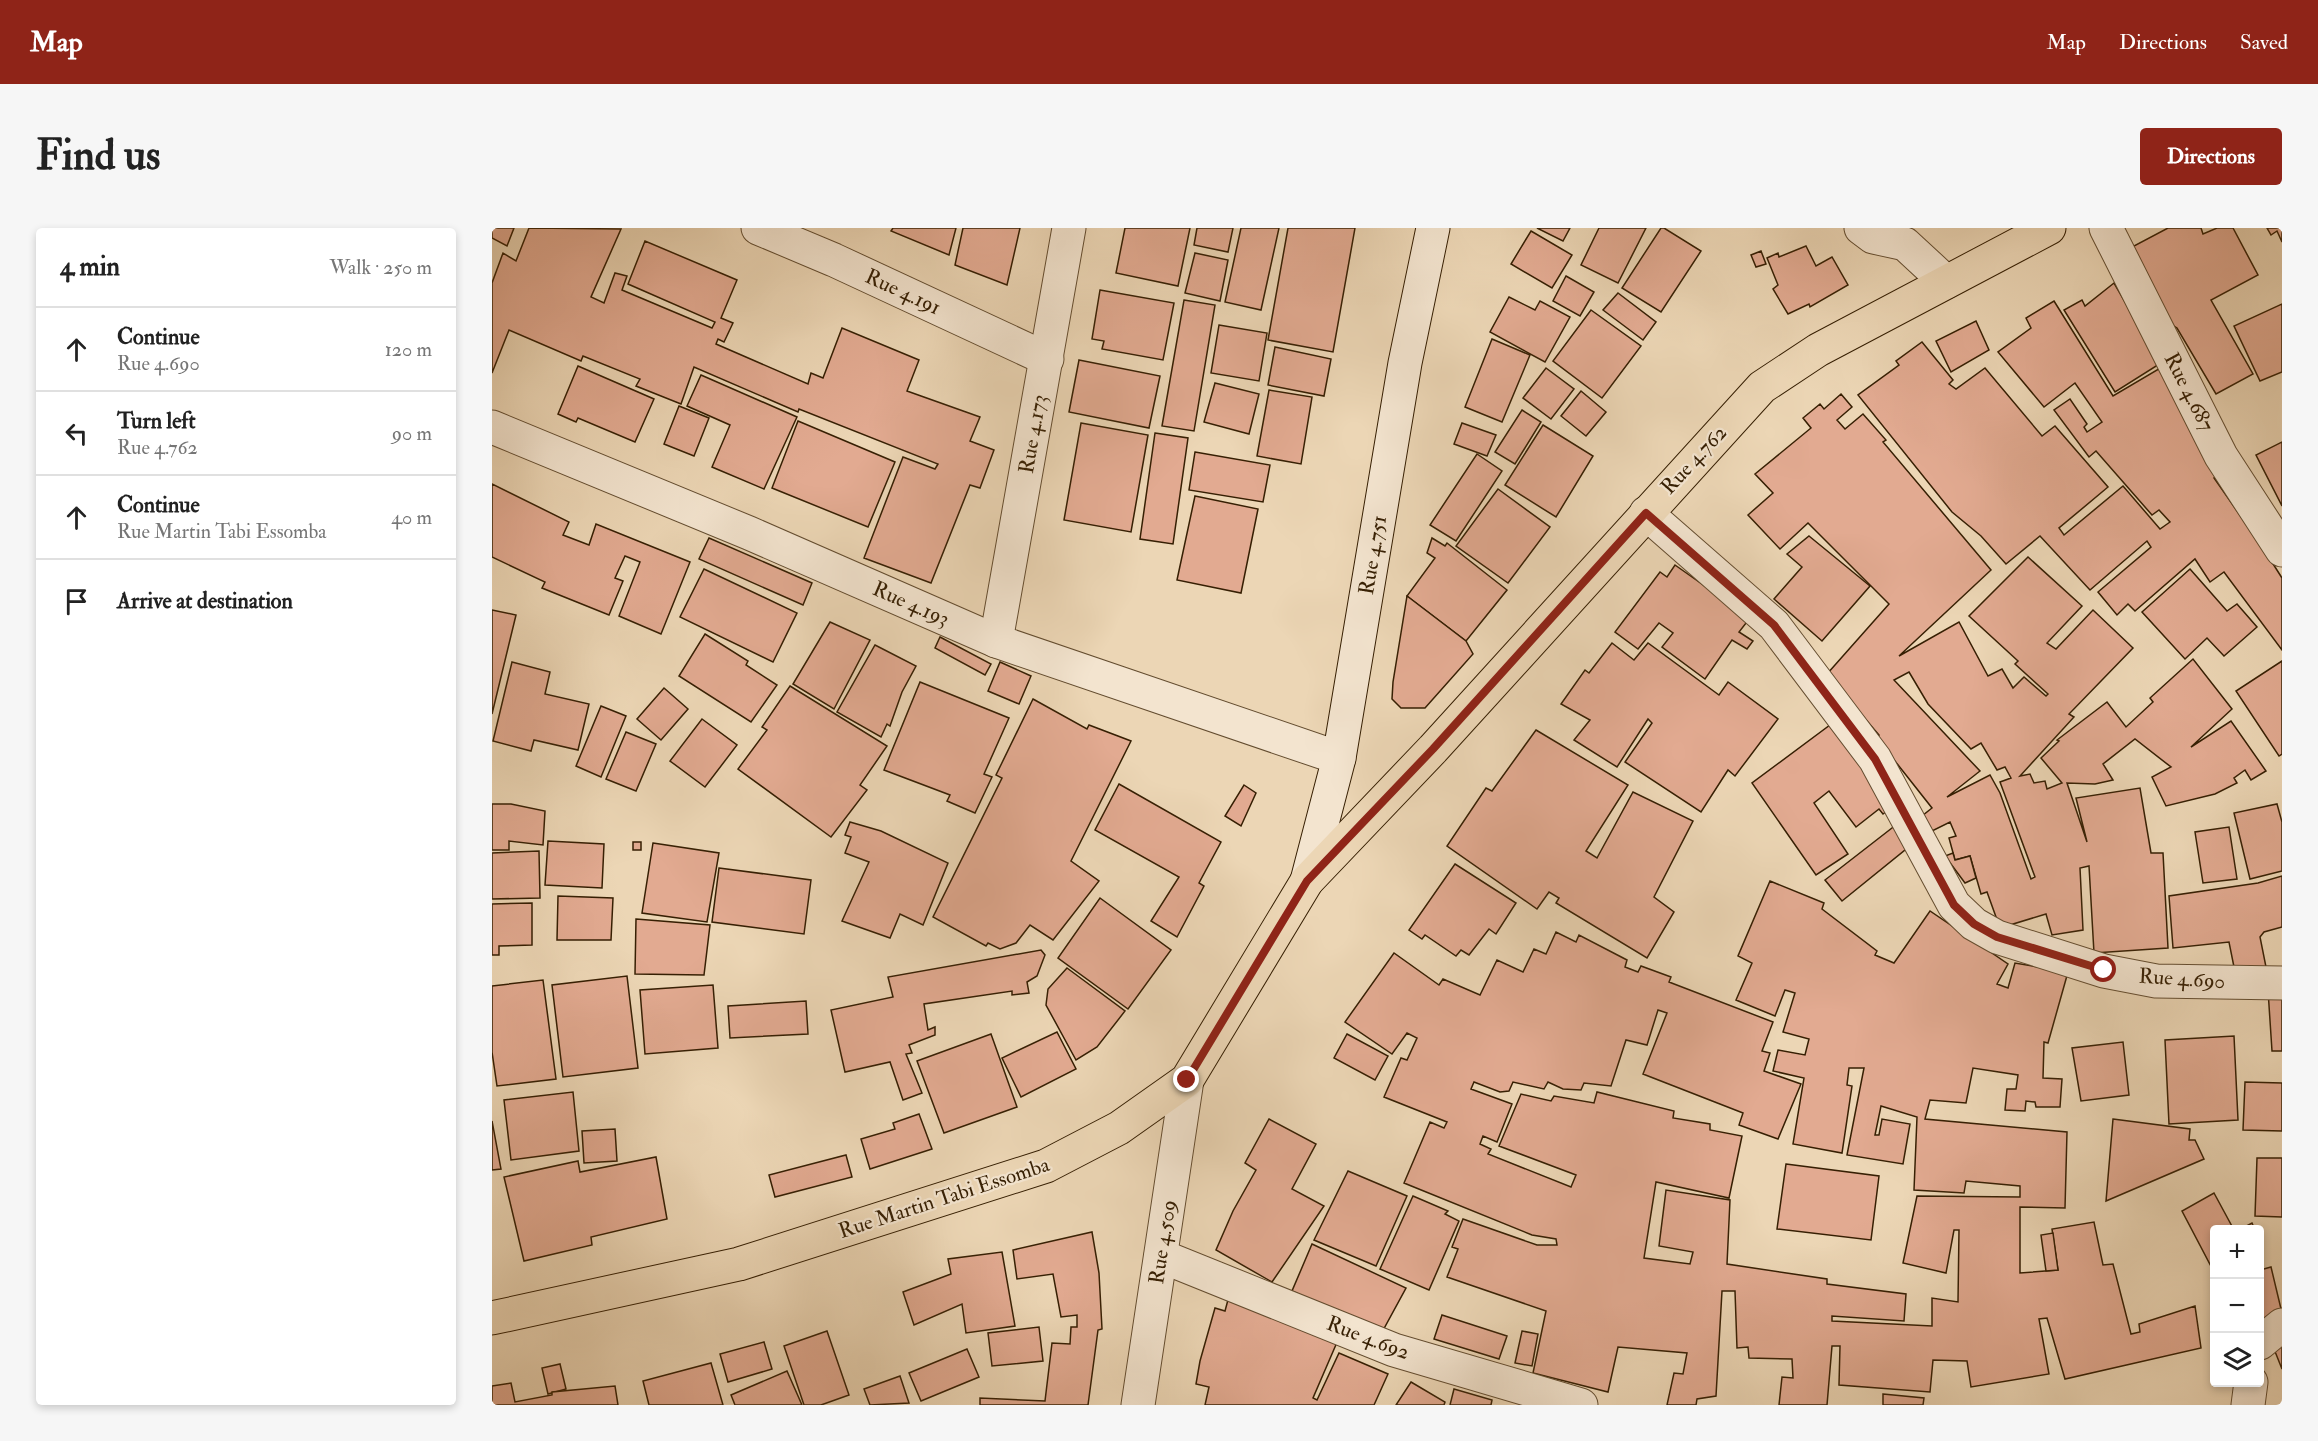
<!DOCTYPE html>
<html lang="en">
<head>
<meta charset="utf-8">
<style>
  :root { --surface:#fff; --page:#f6f6f6; --text:#222; --muted:#767676; --line:#e0e0e0; --accent:#8f2418 }
  body { margin:0; font-family:"IM FELL Double Pica",serif; background:var(--page); color:var(--text) }
  .controls { position:absolute; right:18px; bottom:18px; display:grid; overflow:hidden; border-radius:6px; box-shadow:0 3px 9px #0003 }
  .controls button { width:54px; height:54px; display:grid; place-items:center; padding:0; border:0; border-bottom:2px solid var(--line); background:var(--surface); color:var(--text); font:30px sans-serif }
  .stop { position:absolute; width:18px; height:18px; margin:-14px; border:4px solid #8f2418; border-radius:50%; background:#fff }
  .stop.end { background:#8f2418; border-color:#fff; box-shadow:0 2px 6px #0008 }
  .list { margin:0; padding:0; list-style:none }
  h2 { display:flex; justify-content:space-between; align-items:center; height:78px; margin:0; padding:0 24px; font-size:26px }
  h2 small { font-size:20px; font-weight:400; color:var(--muted) }
  .list li { display:grid; grid-template-columns:39px 1fr auto; gap:18px; align-items:center; box-sizing:border-box; height:84px; padding:0 24px; border-top:2px solid var(--line) }
  .list b { display:block; font-size:22px; white-space:nowrap }
  .list p { margin:0; font-size:20px; white-space:nowrap; color:var(--muted) }
  .list em { font-size:20px; font-style:normal; color:var(--muted) }
  .icon { flex:none; width:33px; height:33px; fill:none; stroke:currentColor; stroke-width:2; stroke-linecap:round; stroke-linejoin:round }
  .map { position:relative; flex:none; width:1790px; height:1177px; overflow:hidden; border-radius:6px }
  header { display:flex; align-items:center; gap:36px; box-sizing:border-box; height:84px; padding:0 30px; background:var(--accent); color:#fff }
  header strong { font-size:28px }
  nav { display:flex; gap:33px; margin-inline-start:auto; font-size:21px }
  .intro { display:flex; align-items:center; justify-content:space-between; box-sizing:border-box; height:144px; padding:0 36px }
  h1 { margin:0; font-size:42px }
  .button { padding:15px 27px; border-radius:6px; background:var(--accent); color:#fff; font-size:21px; font-weight:700 }
  main { display:flex; gap:36px; padding:0 36px }
  aside { flex:1; background:var(--surface); border-radius:6px; box-shadow:0 3px 9px #0003 }
  .map>svg:first-child { display:block }
  .building { fill:#e2aa91; stroke:#361f03; stroke-width:1.5; fill-rule:evenodd }
  .lines { fill:none; stroke-linecap:round; stroke-linejoin:round }
  .minor-casing { stroke:#644d30; stroke-width:35 }
  .tertiary-casing { stroke:#644d30; stroke-width:35 }
  .secondary-casing { stroke:#361f03; stroke-width:35 }
  .primary-casing { stroke:#361f03; stroke-width:35 }
  .minor { stroke:#f3e4cf; stroke-width:33 }
  .tertiary { stroke:#f3e4cf; stroke-width:33 }
  .secondary { stroke:#f3e4cf; stroke-width:33 }
  .primary { stroke:#ecd6b5; stroke-width:33 }
  .route { stroke:#8f2418; stroke-width:8 }
  .labels { text-anchor:middle; dominant-baseline:central; stroke-width:4.5; stroke-linejoin:round; paint-order:stroke }
  .street-label { font-size:21px; fill:#361f03; stroke:#f3e4cf }
</style>
</head>
<body>
<header>
<strong>Map</strong>
<nav><a>Map</a><a>Directions</a><a>Saved</a></nav>
</header>
<div class="intro"><h1>Find us</h1><a class="button">Directions</a></div>
<main>
<aside>
<h2>4 min<small>Walk · 250 m</small></h2>
<ul class="list">
<li><svg class="icon" aria-label="ahead" viewBox="0 0 24 24"><path d="M12 20V5M6 11l6-6 6 6"/></svg><div><b>Continue</b><p>Rue 4.690</p></div><em>120 m</em></li>
<li><svg class="icon" aria-label="left" viewBox="0 0 24 24"><path d="M17 20v-9H6M10 6l-5 5 5 5"/></svg><div><b>Turn left</b><p>Rue 4.762</p></div><em>90 m</em></li>
<li><svg class="icon" aria-label="ahead" viewBox="0 0 24 24"><path d="M12 20V5M6 11l6-6 6 6"/></svg><div><b>Continue</b><p>Rue Martin Tabi Essomba</p></div><em>40 m</em></li>
<li><svg class="icon" aria-label="arrive" viewBox="0 0 24 24"><path d="M6 21V4h12l-3 4 3 4H6"/></svg><div><b>Arrive at destination</b></div></li>
</ul>
</aside>
<div class="map">
<svg width="1790" height="1177" viewBox="0 0 1790 1177">
  <rect width="100%" height="100%" fill="#ecd6b5"/>
  <filter id="stains"><feTurbulence type="fractalNoise" baseFrequency=".00333" numOctaves="4"/><feColorMatrix values="0 0 0 0 .2 0 0 0 0 .09 0 0 0 0 .02 0 0 0 .5 -.17"/></filter>
  <radialGradient id="worn" r=".72"><stop offset=".6" stop-color="#630" stop-opacity="0"/><stop offset="1" stop-color="#630" stop-opacity=".3"/></radialGradient>
  <g class="building">
    <path d="M0,0H22L15,18L0,10Z"/>
    <path d="M37,0L129,1L99,69L112,75L123,45L135,48L130,62L220,100L223,94L136,56L153,13L245,52L229,90L241,95L232,114L226,111L224,116L316,156L319,145L331,150L350,100L427,132L415,163L488,189L478,213L502,222L488,260L478,257L439,355L372,330L411,229L443,241L446,236L307,181L306,184L202,139L189,176L144,158L148,151L91,128L89,133L17,102L0,145V55L11,25L24,33Z"/>
    <path d="M401,0H464L457,27L399,3Z"/>
    <path d="M471,0H528L515,57L463,37Z"/>
    <path d="M633,0H698L686,58L624,45Z"/>
    <path d="M705,0H741L736,24L702,17Z"/>
    <path d="M749,0H787L769,82L733,74Z"/>
    <path d="M796,0H863L841,124L776,112Z"/>
    <path d="M1045,0H1078L1071,13Z"/>
    <path d="M1107,0H1154L1126,55L1089,37Z"/>
    <path d="M1169,0H1172L1209,23L1169,84L1130,60Z"/>
    <path d="M1676,0H1709L1711,6L1725,0H1741L1766,47L1719,72L1761,146L1724,166L1685,100L1680,97L1640,19Z"/>
    <path d="M1775,0H1790V14L1785,3L1779,7Z"/>
    <path d="M1039,3L1080,27L1060,60L1019,36Z"/>
    <path d="M1314,18L1324,38L1340,29L1356,57L1318,79L1317,76L1296,86L1281,61L1286,57L1275,30L1286,25L1287,29Z"/>
    <path d="M1269,23L1274,36L1264,39L1259,27Z"/>
    <path d="M703,25L736,32L728,73L693,65Z"/>
    <path d="M1074,48L1102,64L1088,88L1061,73Z"/>
    <path d="M1622,55L1669,135L1623,164L1572,82L1590,72L1593,78Z"/>
    <path d="M608,62L682,75L671,132L610,121L612,113L600,111Z"/>
    <path d="M1126,65L1164,94L1151,112L1111,82Z"/>
    <path d="M1017,69L1043,82L1048,73L1078,89L1053,134L998,104Z"/>
    <path d="M692,72L723,77L702,203L670,198Z"/>
    <path d="M1562,73L1621,168L1670,139L1728,246L1722,250L1771,320L1790,350V422L1732,344L1718,354L1703,331L1643,383L1636,376L1625,387L1606,364L1659,319L1655,313L1598,362L1548,308L1514,336L1489,308L1460,284L1366,167L1407,137L1404,133L1430,114L1461,152L1457,156L1464,161L1493,140L1550,208L1563,198L1616,259L1567,300L1572,307L1631,258L1668,301L1678,294L1667,282L1660,287L1604,223L1597,229L1562,182L1578,171L1595,196L1592,199L1595,204L1610,194L1583,155L1552,179L1506,124L1539,100L1534,90Z"/>
    <path d="M1790,76V144L1768,153L1742,98Z"/>
    <path d="M1099,82L1149,118L1110,170L1061,133Z"/>
    <path d="M1484,93L1497,122L1459,144L1444,113Z"/>
    <path d="M727,97L775,105L767,153L719,145Z"/>
    <path d="M1000,111L1038,127L1010,194L973,179Z"/>
    <path d="M783,119L839,131L832,168L776,157Z"/>
    <path d="M587,132L668,148L657,200L577,184Z"/>
    <path d="M86,138L162,171L143,214L86,190L84,194L66,186Z"/>
    <path d="M1054,140L1082,161L1059,191L1031,170Z"/>
    <path d="M209,147L305,189L272,261L220,239L238,197L195,178Z"/>
    <path d="M723,155L767,166L757,206L712,194Z"/>
    <path d="M777,162L820,169L809,236L765,228Z"/>
    <path d="M1089,163L1114,184L1094,208L1069,188Z"/>
    <path d="M1349,166L1360,179L1345,192L1353,201L1371,186L1394,212L1391,214L1499,342L1407,428L1467,394L1496,448L1510,441L1521,460L1532,449L1554,468L1556,466L1523,436L1526,433L1477,388L1536,329L1590,378L1555,415L1564,421L1601,382L1641,420L1577,486L1582,489L1528,548L1538,546L1542,555L1553,553L1555,561L1570,555L1549,530L1567,513L1565,512L1615,474L1634,499L1661,474L1658,470L1701,431L1740,481L1699,519L1739,493L1774,543L1759,552L1753,542L1742,550L1745,555L1723,566L1674,578L1660,549L1679,539L1643,511L1611,536L1621,552L1603,556L1575,555L1595,614L1584,570L1648,560L1659,625H1671L1676,720L1602,725L1597,638L1588,640L1591,702L1560,707L1554,686L1508,700L1495,664L1489,666L1478,628L1463,632L1457,610L1464,608L1458,594L1438,604L1430,588L1440,580L1384,509L1387,507L1335,446L1397,376L1316,295L1288,321L1256,287L1281,265L1263,246L1319,200L1311,190L1328,176L1332,181ZM1417,444L1436,476L1479,521L1489,515L1505,542L1513,539L1519,550L1508,554L1543,649L1539,651L1508,565L1498,547L1455,569L1488,543L1402,452Z"/>
    <path d="M187,178L217,190L202,228L172,216Z"/>
    <path d="M1030,182L1049,194L1023,236L1003,224Z"/>
    <path d="M306,193L403,234L376,299L280,260Z"/>
    <path d="M589,195L656,207L639,304L572,292Z"/>
    <path d="M970,195L1004,207L995,228L962,216Z"/>
    <path d="M1051,197L1101,228L1064,289L1013,257Z"/>
    <path d="M663,205L696,210L681,316L648,311Z"/>
    <path d="M1790,214V278L1764,227Z"/>
    <path d="M703,224L778,237L771,274L697,262Z"/>
    <path d="M985,226L1010,243L964,313L938,297Z"/>
    <path d="M0,256L77,294L71,307L97,317L104,296L198,334L169,406L127,388L148,334L133,328L123,350L131,353L117,387L50,360L53,354L0,329Z"/>
    <path d="M1006,261L1058,299L1016,355L964,318Z"/>
    <path d="M703,268L766,281L749,365L685,352Z"/>
    <path d="M1317,308L1378,358L1330,413L1282,371L1310,339L1295,326Z"/>
    <path d="M217,310L320,355L311,377L207,331Z"/>
    <path d="M940,310L953,318L955,315L1015,362L974,413L915,368L943,330L935,325Z"/>
    <path d="M1183,337L1258,390L1247,404L1261,413L1255,421L1240,412L1213,451L1170,419L1181,405L1167,395L1146,421L1123,404L1168,344L1175,349Z"/>
    <path d="M212,341L305,385L281,434L188,389Z"/>
    <path d="M1698,341L1735,383L1745,376L1765,399L1732,428L1715,410L1693,431L1650,384Z"/>
    <path d="M915,368L974,413L981,426L933,480H909L900,471L901,454Z"/>
    <path d="M0,382L24,387L0,486Z"/>
    <path d="M338,394L378,412L342,481L301,456Z"/>
    <path d="M213,406L256,433L254,437L285,457L259,494L187,448Z"/>
    <path d="M448,409L499,436L493,447L443,420Z"/>
    <path d="M1120,415L1142,432L1156,415L1227,467L1236,454L1286,491L1243,548L1236,542L1209,584L1133,534L1160,495L1156,491L1125,539L1082,512L1098,492L1069,476L1093,442L1097,445Z"/>
    <path d="M383,417L424,438L410,464L398,498L395,496L389,509L345,484Z"/>
    <path d="M1790,433V526L1787,528L1744,463Z"/>
    <path d="M20,434L58,444L53,466L97,476L86,522L42,512L39,523L1,513Z"/>
    <path d="M508,434L539,448L527,476L496,463Z"/>
    <path d="M428,454L517,490L492,546L500,549L483,585L455,573L458,567L392,542Z"/>
    <path d="M298,458L395,518L368,557L375,562L339,609L246,541L275,502L270,499Z"/>
    <path d="M172,460L196,481L169,512L145,491Z"/>
    <path d="M541,471L595,501L597,497L639,513L579,633L607,653L561,712L538,697L524,715L508,721L496,715L494,718L441,689L510,550L504,547Z"/>
    <path d="M109,478L134,488L109,549L84,538Z"/>
    <path d="M210,491L245,517L213,559L178,533Z"/>
    <path d="M1342,494L1404,576L1391,586L1387,581L1364,599L1337,563L1322,575L1356,626L1324,647L1260,555Z"/>
    <path d="M1044,502L1136,557L1094,623L1105,630L1141,564L1201,593L1162,669L1182,684L1155,730L1064,675L1067,670L1057,664L1045,681L955,618L994,560L1000,563Z"/>
    <path d="M134,504L164,516L144,563L114,551Z"/>
    <path d="M627,556L729,614L707,655L712,658L685,709L659,693L687,649L603,602Z"/>
    <path d="M752,557L764,565L749,598L733,588Z"/>
    <path d="M0,576H19L53,583L51,617L17,613V622H0Z"/>
    <path d="M1785,576L1790,594V643L1758,651L1742,585Z"/>
    <path d="M1409,593L1424,613L1350,673L1333,652Z"/>
    <path d="M358,594L389,603L456,635L431,697L408,686L398,710L350,693L377,634L353,625L359,609L353,607Z"/>
    <path d="M1737,599L1745,651L1711,655L1703,604Z"/>
    <path d="M56,613L112,616L110,660L53,657Z"/>
    <rect x="141" y="614" width="8" height="8"/>
    <path d="M161,615L227,625L215,694L150,685Z"/>
    <path d="M47,623L48,670L0,671V625Z"/>
    <path d="M1461,625L1463,632L1478,628L1484,650L1473,655L1453,628Z"/>
    <path d="M963,636L1024,675L1004,706L997,701L977,727L969,722L964,728L933,707L930,711L917,702Z"/>
    <path d="M227,640L319,652L312,706L220,694Z"/>
    <path d="M1790,648V699L1772,704L1768,709L1776,749H1744L1737,714L1681,720L1677,668L1766,655Z"/>
    <path d="M1278,653L1332,675L1330,681L1385,723L1383,727L1402,735L1438,683L1516,736L1505,756L1516,760L1523,735L1576,744L1556,815L1552,814L1551,850L1570,851L1568,879H1544L1543,874L1534,873L1533,883L1513,882L1515,861H1524L1526,847L1481,840L1474,875L1438,872L1433,891L1575,904L1573,980L1528,979V1045L1566,1042L1560,1001L1602,994L1611,1037L1621,1036L1639,1106L1648,1104L1647,1096L1703,1078L1709,1120L1573,1151L1555,1090L1547,1091L1557,1146L1479,1159L1475,1133L1441,1132L1438,1164L1347,1157L1348,1118H1340L1335,1177H1287L1290,1149L1301,1150L1300,1131L1257,1130L1256,1119L1245,1120L1243,1063H1230L1224,1168L1205,1171L1204,1177H1175L1182,1145L1191,1146L1195,1125L1126,1119L1116,1164L1041,1145L1054,1083L955,1049L966,1021L960,1019L971,991L1045,1017H1065L1064,1011L1040,1007L912,955L938,894L952,900L955,894L892,869L909,830L915,832L925,810L915,805L900,826L853,794L902,725L947,757L951,751L988,767L1005,732L1031,744L1042,721L1054,726L1064,704L1084,714L1087,707L1135,732L1133,739L1146,744L1149,738L1179,749L1177,754L1281,794L1270,823L1278,825L1272,843L1309,856L1286,911L1247,897L1251,885L1151,846L1175,785L1166,782L1155,817L1134,812L1119,858L1092,855L1089,862L1071,861L1056,854L1052,861L1021,854L1017,863L1008,864L982,854L979,861L1020,876L1005,914L991,908L988,916L999,921L996,926L1079,959L1084,947L1007,918L1029,866L1059,873L1062,868L1102,875L1105,864L1182,883L1181,890L1218,896V902L1250,908L1237,970L1164,954L1152,1030L1198,1036L1201,1024L1167,1018L1174,962L1238,972L1235,1036L1335,1051V1056L1414,1066L1412,1093L1340,1088V1093L1440,1098V1070L1466,1074L1467,1002H1462L1454,1045L1411,1035L1425,968L1528,969V958L1474,953L1472,965L1422,962L1425,889L1389,878L1383,907H1387L1390,891L1418,896L1411,936L1355,927L1372,840H1357L1355,857L1360,858L1350,925L1301,916L1312,850L1281,843L1286,822L1313,827L1317,811L1291,804L1303,765L1293,762L1283,788L1244,772L1260,735L1246,728Z"/>
    <path d="M66,668L121,670L119,712H65Z"/>
    <path d="M608,670L679,722L636,781L566,730Z"/>
    <path d="M40,675V717L7,718V727H0V676Z"/>
    <path d="M144,691L218,697L212,747L143,746Z"/>
    <path d="M549,722L553,727L545,748L535,754L537,765L520,767V763L432,776L436,802L443,799V807L417,817L420,825L414,826L430,865L411,872L398,834L353,844L339,782L401,769L396,749Z"/>
    <path d="M575,740L633,783L605,819L584,832L554,777L556,761Z"/>
    <path d="M135,748L146,840L71,849L60,757Z"/>
    <path d="M51,752L64,851L5,858L0,824V758Z"/>
    <path d="M221,757L226,820L153,826L148,762Z"/>
    <path d="M1776,762H1790V823H1780Z"/>
    <path d="M314,773L316,806L238,810L236,778Z"/>
    <path d="M565,804L584,841L529,869L510,830Z"/>
    <path d="M499,806L525,879L452,905L425,833Z"/>
    <path d="M855,806L896,828L883,852L842,830Z"/>
    <path d="M1742,808L1746,892L1677,896L1673,812Z"/>
    <path d="M1631,814L1637,867L1589,873L1580,820Z"/>
    <path d="M1753,854L1790,855V903L1751,902Z"/>
    <path d="M81,864L87,923L19,932L12,872Z"/>
    <path d="M427,886L440,921L378,941L369,911L403,901L401,895Z"/>
    <path d="M777,891L824,916L800,961L832,978L780,1054L724,1022L741,983L764,942L753,935Z"/>
    <path d="M1621,891L1698,901L1697,912H1703L1712,931L1614,973Z"/>
    <path d="M0,893L9,941L0,942Z"/>
    <path d="M123,901L125,933L92,935L90,903Z"/>
    <path d="M354,927L360,949L283,969L277,947Z"/>
    <path d="M164,929L175,991L99,1009L100,1017L32,1033L12,949L86,933L88,944Z"/>
    <path d="M1765,930H1790V989L1763,988Z"/>
    <path d="M1294,936L1387,948L1379,1012L1285,1001Z"/>
    <path d="M856,943L915,968L884,1038L822,1012Z"/>
    <path d="M1722,965L1742,1002H1722V1044L1690,983Z"/>
    <path d="M921,968L956,983L953,986L967,993L937,1062L888,1041Z"/>
    <path d="M1760,995L1763,1002H1747Z"/>
    <path d="M600,1004L607,1045L610,1101L606,1102L596,1177H488V1170L553,1173L560,1115L578,1116L579,1099H585V1087L569,1089L561,1046L525,1051L521,1022Z"/>
    <path d="M1561,1005L1566,1042L1554,1043L1549,1007Z"/>
    <path d="M820,1016L914,1060L889,1106L800,1063Z"/>
    <path d="M510,1024L523,1098L474,1105L470,1076L422,1097L411,1064L459,1046L456,1031Z"/>
    <path d="M1779,1039L1790,1085L1768,1091V1042Z"/>
    <path d="M737,1068L846,1112L821,1170L825,1172L847,1125L896,1146L882,1177H713L717,1159L704,1156L708,1133L723,1080L733,1083Z"/>
    <path d="M950,1087L1015,1108L1007,1131L942,1111Z"/>
    <path d="M547,1099L551,1133L500,1138L496,1105Z"/>
    <path d="M335,1103L357,1167L329,1177H312L292,1118Z"/>
    <path d="M1030,1103L1046,1106L1040,1138L1023,1135Z"/>
    <path d="M1790,1106V1141L1778,1111Z"/>
    <path d="M272,1114L280,1141L236,1154L228,1126Z"/>
    <path d="M475,1121L487,1149L429,1173L417,1145Z"/>
    <path d="M219,1135L231,1177H157L151,1153Z"/>
    <path d="M68,1136L74,1161L56,1166L50,1140Z"/>
    <path d="M295,1143L310,1177H243L239,1167Z"/>
    <path d="M408,1148L417,1175L378,1177L372,1161Z"/>
    <path d="M919,1154L953,1174L952,1177H904Z"/>
    <path d="M19,1155L23,1174L60,1167V1164L123,1158L126,1177H0V1158Z"/>
    <path d="M962,1161L1000,1172L999,1177H958Z"/>
    <path d="M1391,1166L1432,1170L1431,1177H1391Z"/>
  </g>
  <g class="lines">
    <g class="minor-casing">
      <g id="minor">
        <path d="M266,0L342,32L555,131"/>
        <path d="M1369,0L1381,9L1413,16L1454,54"/>
        <path d="M1614,0L1729,228L1790,322"/>
        <path d="M0,199L257,305L504,413L847,530"/>
        <path d="M1154,285L1282,397L1383,531L1462,677L1482,696L1505,709L1612,743L1664,753L1790,755"/>
        <path d="M504,413L577,0"/>
        <path d="M669,1028L902,1122L1089,1177"/>
        <path d="M1768,1115L1790,1097"/>
        <path d="M1756,1177L1759,1154"/>
      </g>
    </g>
    <g class="tertiary-casing">
      <path id="tertiary" d="M646,1177L695,852"/>
    </g>
    <g class="secondary-casing">
      <path id="secondary" d="M815,653L847,530L913,135L941,0"/>
    </g>
    <g class="primary-casing">
      <path id="primary" d="M0,1090L247,1036L554,938L627,900L695,852L815,653L941,521L1270,159L1326,122L1557,0"/>
    </g>
    <use href="#minor" class="minor"/>
    <use href="#tertiary" class="tertiary"/>
    <use href="#secondary" class="secondary"/>
    <use href="#primary" class="primary"/>
  </g>
  <g class="lines">
    <path class="route" d="M695,852L815,653L941,521L1154,285L1282,397L1383,531L1462,677L1482,696L1505,709L1612,742"/>
  </g>
  <g class="labels">
    <g class="street-label">
      <text transform="translate(411 64) rotate(25)">Rue 4.191</text>
      <text transform="translate(1697 164) rotate(63)">Rue 4.687</text>
      <text transform="translate(541 206) rotate(-80)">Rue 4.173</text>
      <text transform="translate(1202 232) rotate(-47)">Rue 4.762</text>
      <text transform="translate(881 327) rotate(-80)">Rue 4.751</text>
      <text transform="translate(419 376) rotate(24)">Rue 4.193</text>
      <text transform="translate(1690 751) rotate(4)">Rue 4.690</text>
      <text transform="translate(452 970) rotate(-18)">Rue Martin Tabi Essomba</text>
      <text transform="translate(671 1014) rotate(-81)">Rue 4.509</text>
      <text transform="translate(876 1110) rotate(21)">Rue 4.692</text>
    </g>
  </g>
  <rect width="100%" height="100%" filter="url(#stains)"/>
  <rect width="100%" height="100%" fill="url(#worn)"/>
</svg>
<div class="controls">
<button>+</button>
<button>−</button>
<button><svg class="icon" aria-label="layers" viewBox="0 0 24 24"><path d="M12 4l9 5-9 5-9-5zM3 14l9 5 9-5"/></svg></button>
</div>
<div class="stop" style="left:1612px;top:742px"></div>
<div class="stop end" style="left:695px;top:852px"></div>
</div>
</main>
</body>
</html>
